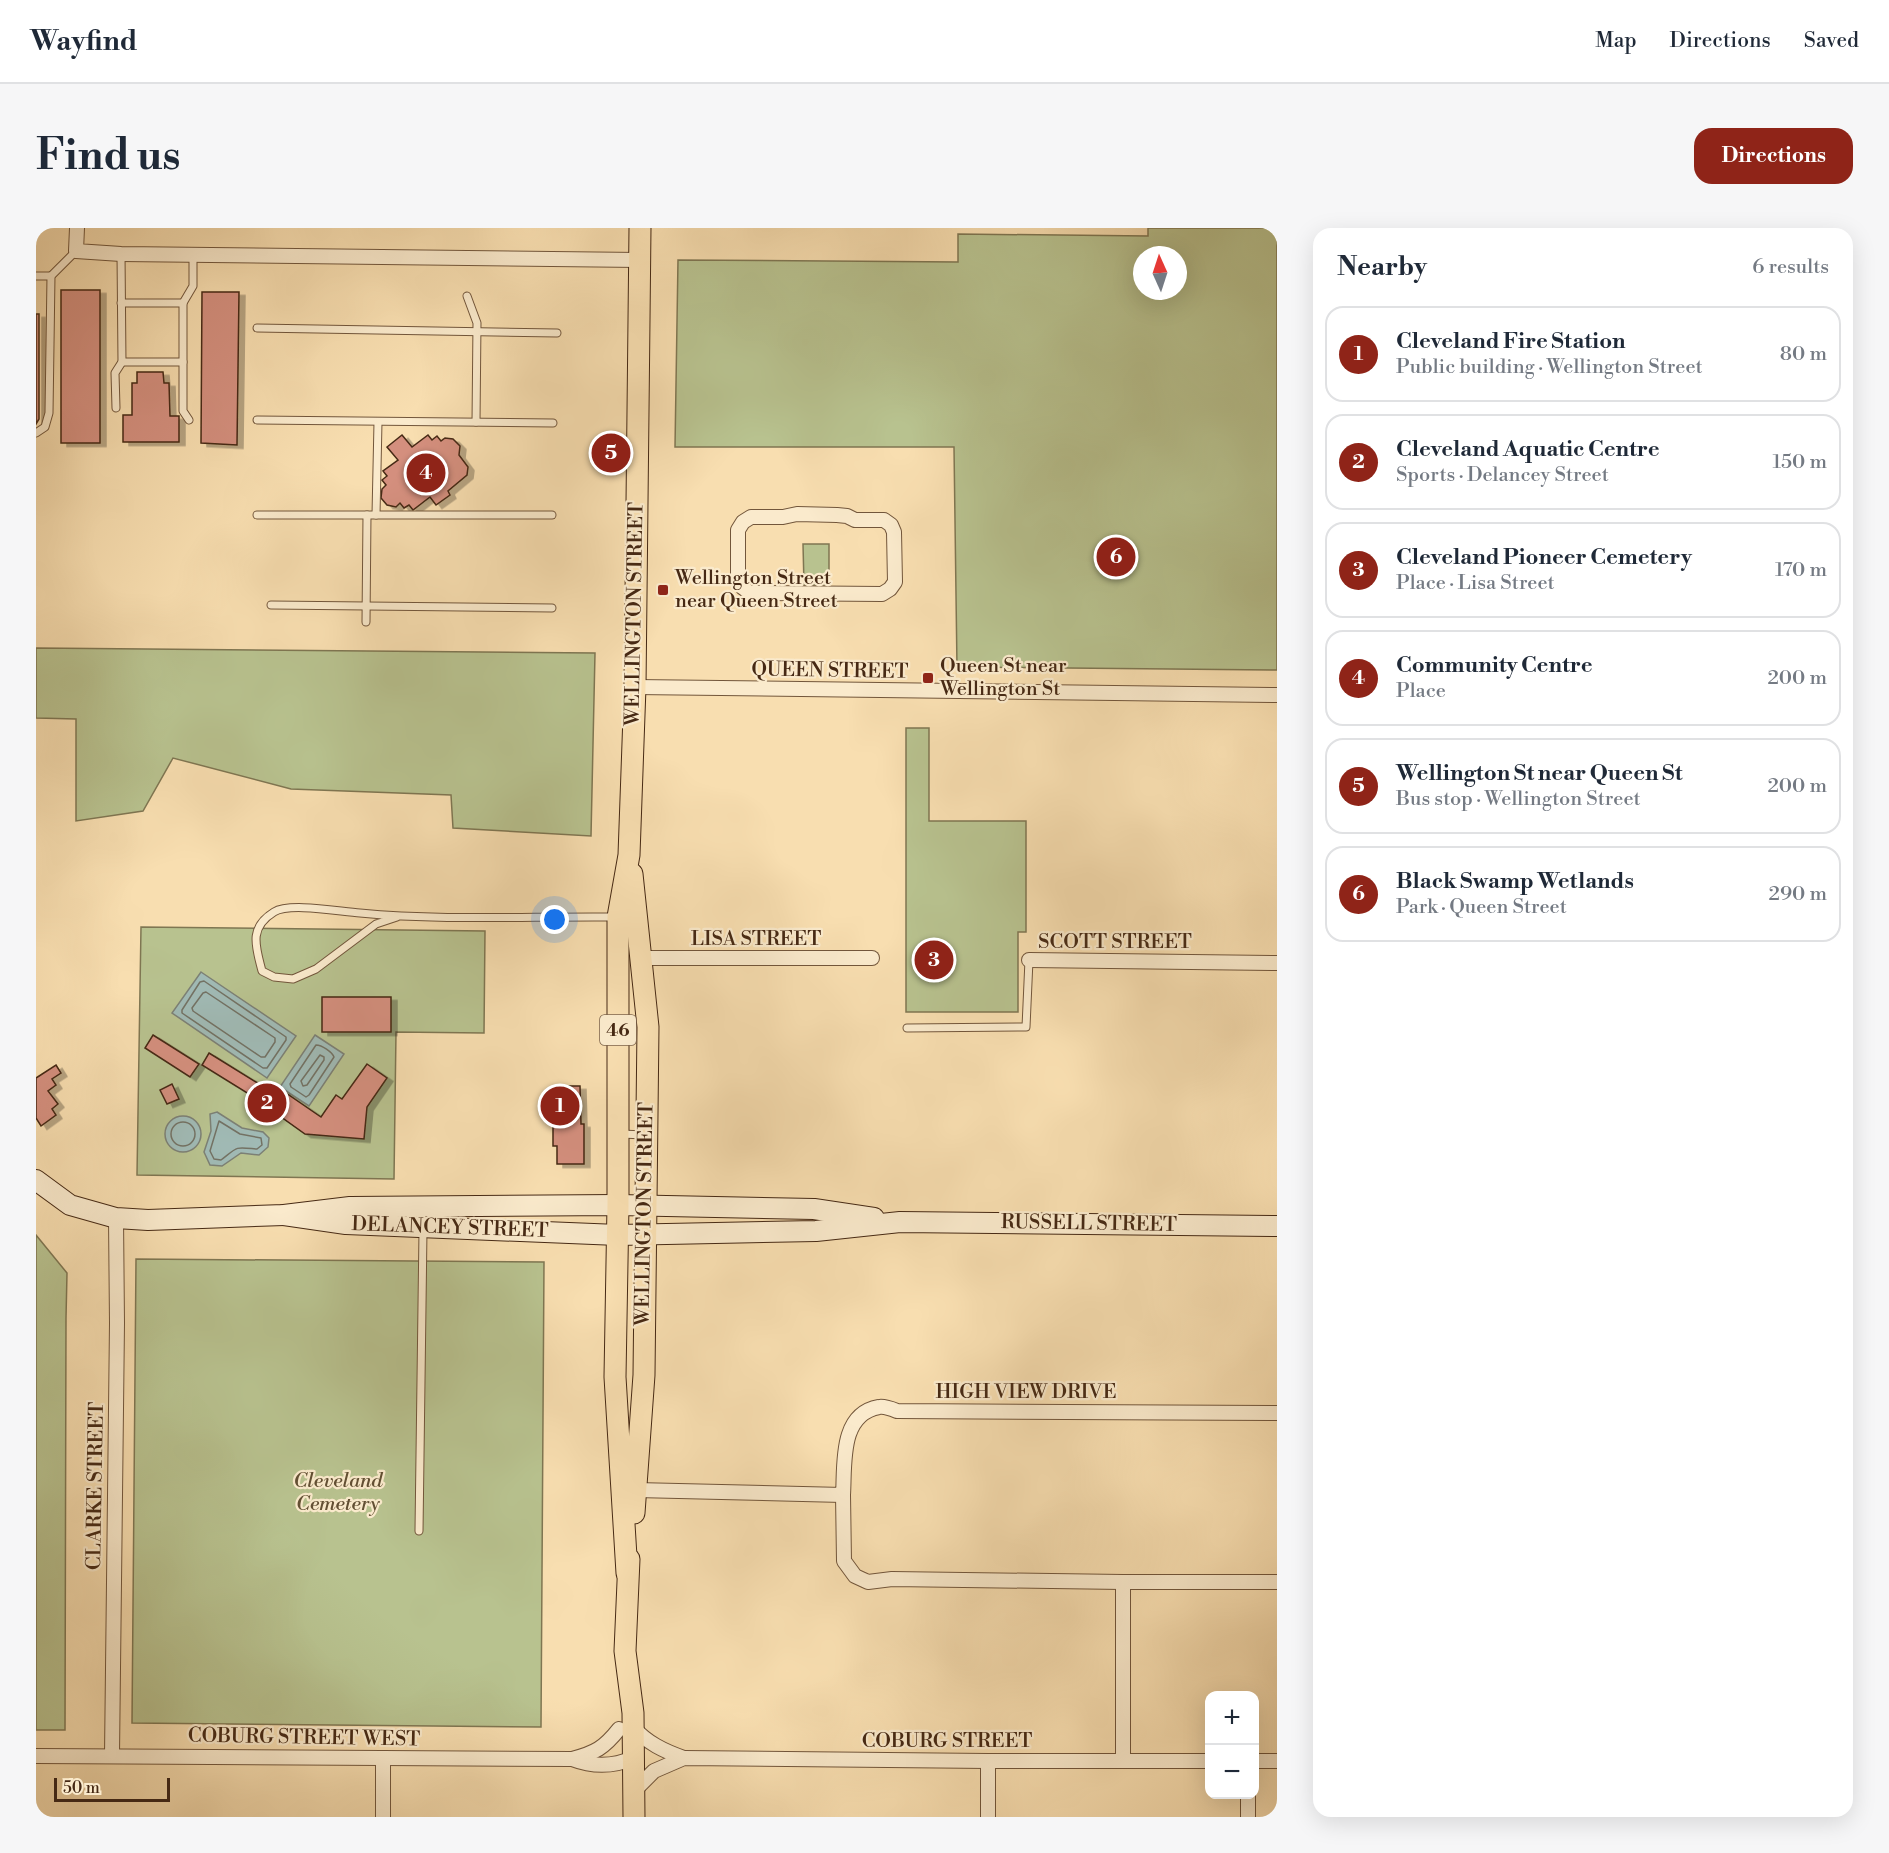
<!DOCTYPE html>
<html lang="en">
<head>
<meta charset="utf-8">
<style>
  :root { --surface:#fff; --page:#f6f6f7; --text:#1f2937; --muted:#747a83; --line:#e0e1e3; --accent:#8f2418 }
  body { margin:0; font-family:"Libre Bodoni",serif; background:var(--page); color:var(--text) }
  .controls { position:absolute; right:18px; bottom:18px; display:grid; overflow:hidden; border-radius:12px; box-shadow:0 6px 24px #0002 }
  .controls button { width:54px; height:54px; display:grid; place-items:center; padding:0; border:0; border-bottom:2px solid var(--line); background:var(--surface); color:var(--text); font:30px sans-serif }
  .compass { position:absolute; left:1097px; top:18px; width:54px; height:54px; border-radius:50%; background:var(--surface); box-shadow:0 6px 24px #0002; rotate:357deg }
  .scale { position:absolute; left:18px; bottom:15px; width:116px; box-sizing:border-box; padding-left:6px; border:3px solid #462914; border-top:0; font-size:16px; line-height:21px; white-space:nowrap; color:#462914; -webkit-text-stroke:4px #faeacc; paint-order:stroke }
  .you { position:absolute; left:519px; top:692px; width:21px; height:21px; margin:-15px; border:4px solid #fff; border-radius:50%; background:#1a73e8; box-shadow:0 0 0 9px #1a73e833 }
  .badge { display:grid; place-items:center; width:39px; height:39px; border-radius:50%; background:var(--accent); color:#fff; font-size:20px; font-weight:700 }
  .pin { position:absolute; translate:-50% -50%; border:3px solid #fff; box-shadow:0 2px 6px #0006 }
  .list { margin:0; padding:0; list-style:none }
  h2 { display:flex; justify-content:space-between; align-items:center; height:78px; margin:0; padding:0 24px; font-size:26px }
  h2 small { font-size:20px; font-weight:400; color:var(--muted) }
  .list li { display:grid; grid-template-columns:39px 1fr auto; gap:18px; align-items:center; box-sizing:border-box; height:96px; margin:0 12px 12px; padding:0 12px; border:2px solid var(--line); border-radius:18px }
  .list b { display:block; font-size:22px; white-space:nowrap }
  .list p { margin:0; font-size:20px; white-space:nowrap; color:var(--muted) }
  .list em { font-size:20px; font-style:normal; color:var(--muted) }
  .map { position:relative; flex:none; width:1241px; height:1589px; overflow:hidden; border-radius:18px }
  header { display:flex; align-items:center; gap:36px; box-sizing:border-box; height:84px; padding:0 30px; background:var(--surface); border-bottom:2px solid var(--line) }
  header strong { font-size:28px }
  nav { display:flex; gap:33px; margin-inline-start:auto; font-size:21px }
  .intro { display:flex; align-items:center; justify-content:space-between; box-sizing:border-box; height:144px; padding:0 36px }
  h1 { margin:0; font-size:42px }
  .button { padding:15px 27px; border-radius:18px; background:var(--accent); color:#fff; font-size:21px; font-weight:700 }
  main { display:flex; gap:36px; padding:0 36px }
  aside { flex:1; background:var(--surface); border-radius:18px; box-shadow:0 6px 24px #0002 }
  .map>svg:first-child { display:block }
  .green { fill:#b8c28f; stroke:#7f7652; stroke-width:1.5; fill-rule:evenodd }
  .water { fill:#a0bab5; stroke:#7c8075; stroke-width:1.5 }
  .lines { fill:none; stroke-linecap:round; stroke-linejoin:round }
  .shore { stroke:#737264; stroke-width:1.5 }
  .building { fill:#d48f7e; stroke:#462914; stroke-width:1.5; filter:url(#shadow) }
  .service-casing { stroke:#72563b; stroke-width:9 }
  .minor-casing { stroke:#72563b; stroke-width:16 }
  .secondary-casing { stroke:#462914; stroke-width:22 }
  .primary-casing { stroke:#462914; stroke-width:23 }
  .service { stroke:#faeacc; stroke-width:7 }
  .minor { stroke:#faeacc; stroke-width:14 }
  .secondary { stroke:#faeacc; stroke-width:20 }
  .primary { stroke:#f8deb0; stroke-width:21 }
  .poi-dot { fill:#8f2418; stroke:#faeacc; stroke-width:2 }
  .labels { text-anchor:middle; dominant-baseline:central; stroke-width:4.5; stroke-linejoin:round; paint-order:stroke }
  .shield { fill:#faeacc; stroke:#7c634b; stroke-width:1.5 }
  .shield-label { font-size:18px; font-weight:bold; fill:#462914 }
  .poi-label { font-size:20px; fill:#462914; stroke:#faeacc; text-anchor:start }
  .street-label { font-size:20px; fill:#462914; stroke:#faeacc }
  .park-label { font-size:20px; font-style:italic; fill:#624f33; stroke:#faeacc }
</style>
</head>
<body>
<header>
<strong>Wayfind</strong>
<nav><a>Map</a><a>Directions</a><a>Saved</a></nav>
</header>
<div class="intro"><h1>Find us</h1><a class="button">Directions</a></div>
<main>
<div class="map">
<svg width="1241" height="1589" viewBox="0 0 1241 1589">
  <defs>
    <filter id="shadow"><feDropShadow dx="6" dy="3.5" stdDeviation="0" flood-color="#0004"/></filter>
  </defs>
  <rect width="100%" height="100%" fill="#f8deb0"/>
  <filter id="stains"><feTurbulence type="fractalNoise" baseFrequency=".00333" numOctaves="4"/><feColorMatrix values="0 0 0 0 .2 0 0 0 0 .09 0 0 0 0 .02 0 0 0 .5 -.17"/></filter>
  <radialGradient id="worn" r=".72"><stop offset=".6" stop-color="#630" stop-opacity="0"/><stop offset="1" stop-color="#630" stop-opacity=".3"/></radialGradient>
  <g class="green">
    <path d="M1112,0H1241V442L921,439L918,219H639L642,32L922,34V6L1112,8ZM1106,27H1142V63H1106Z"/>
    <path d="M767,316H793V357H768Z"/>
    <path d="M0,420L559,425L555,608L417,600L415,567L255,561L137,530L107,583L40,593V491L0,490Z"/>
    <path d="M870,500H893V593H990V704H982V784H870Z"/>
    <path d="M105,699L449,703L448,805L360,804L358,951L101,947Z"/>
    <path d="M0,1007L31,1045L30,1090L29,1502H0Z"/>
    <path d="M100,1031L508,1034L505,1499L96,1495Z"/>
  </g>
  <g class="water">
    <path d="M165,744L260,808L231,850L136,785Z"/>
    <path d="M279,807L308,826L273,878L244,859Z"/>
    <path d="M181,884L206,900L227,904L233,910L232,919L223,927L205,925L186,938L174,937L168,924L175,903L174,886Z"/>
    <circle cx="147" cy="906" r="18"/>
  </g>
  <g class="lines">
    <g class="shore">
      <path d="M168,753L250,809V812L231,840H227L146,785V782L164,754Z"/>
      <path d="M170,764L239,810V814L229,829H225L157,783L156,780L167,765Z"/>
      <path d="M280,817C286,817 296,824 298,829L273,867L270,869L255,859L254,856Z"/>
      <path d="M284,827L288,829V832L271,857L267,858L265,853Z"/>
      <path d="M183,893L204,906L225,910L226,917L221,921C198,919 203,918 185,932L178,931L174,923Z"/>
      <circle cx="147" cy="906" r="12"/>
    </g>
  </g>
  <g class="building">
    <rect x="25" y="62" width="39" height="153"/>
    <path d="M166,64H203L201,217L165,215Z"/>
    <path d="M0,86H3V191L0,196Z"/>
    <path d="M101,144H127L128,155H133L134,188H143V214H87V187H96V155H101Z"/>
    <path d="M366,207L376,219L392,207L396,212L401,208L405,213L409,210L417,211L424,218L423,227L432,239L431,247L412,263L414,267L400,277L394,269L377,282L373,277L368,280L364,275L360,279L351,277L345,270L346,261L350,257L346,252L351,248L347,243L362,232L351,219Z"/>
    <rect x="286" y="769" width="69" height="35"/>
    <path d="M117,807L163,836L154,849L109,820Z"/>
    <path d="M173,825L228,859L221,871L166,837Z"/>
    <path d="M331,836L351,850L331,879L328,911L269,906L234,881L247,863L285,889L300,867L306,871Z"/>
    <path d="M20,837L25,845L16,851L20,857L12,863L22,876L16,881L20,887L5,898L0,890V850Z"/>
    <path d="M136,856L143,871L131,876L124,862Z"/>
    <path d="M528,858H544L545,896H548V936H521V918H517V872H528Z"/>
  </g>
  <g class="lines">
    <g class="service-casing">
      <g id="service">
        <path d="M0,48H15"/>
        <path d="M431,68L441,95L440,194"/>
        <path d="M85,75H147"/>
        <path d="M221,100L521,105"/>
        <path d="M86,134H147"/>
        <path d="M80,180L79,145L86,134L85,26"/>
        <path d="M153,192L147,183V75L157,58V26"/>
        <path d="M221,192L517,195"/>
        <path d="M0,205L9,199L13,185L15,48L40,23"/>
        <path d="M221,287H516"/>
        <path d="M340,287L342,194"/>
        <path d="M235,377L516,380"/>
        <path d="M330,394L331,287"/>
        <path d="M361,689L340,696L280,741L257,751L238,749L226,743C220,719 212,700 238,684C254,674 305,684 324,685C409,693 495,688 580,689"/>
        <path d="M871,800L990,799L993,732"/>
        <path d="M585,906L609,907"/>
        <path d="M383,1303L387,1002"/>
      </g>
    </g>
    <g class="minor-casing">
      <g id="minor">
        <path d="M41,0L40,23L85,26L604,32"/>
        <path d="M761,286L801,287L811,288L819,292H848L855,297L858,304L859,354L854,361L846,366L714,365L706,359L702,351V302L707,294L715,289H747Z"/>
        <path d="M599,459L1241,467"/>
        <path d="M604,730H836"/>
        <path d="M993,732L1241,735"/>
        <path d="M600,1262L807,1267C809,1237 803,1186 843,1179C848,1178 856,1181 861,1183L1241,1185"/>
        <path d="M807,1267L808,1333L819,1348L832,1354L856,1351L1087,1354"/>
        <path d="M597,1499C611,1515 628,1523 648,1530"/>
        <path d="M76,1527L81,1095L80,990"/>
        <path d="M0,1528L536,1531C559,1525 568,1520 583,1501"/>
        <path d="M536,1531C557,1539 577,1539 597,1530"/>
        <path d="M1087,1532V1354H1241"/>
        <path d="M952,1533V1589"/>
        <path d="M1218,1533H1241"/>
        <path d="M598,1563L618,1543L648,1530L952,1533H1174"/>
        <path d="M347,1589V1531"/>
        <path d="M1212,1589V1566"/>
      </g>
    </g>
    <g class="secondary-casing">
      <g id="secondary">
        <path d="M0,952L34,977L80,990L112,992L248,987L314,979L582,977L778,981L838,990"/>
        <path d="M248,987L310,996L582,1007L780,1003L864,994L1241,998"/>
      </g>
    </g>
    <g class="primary-casing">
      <g id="primary">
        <path d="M596,646L612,799L608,1147L598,1285"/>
        <path d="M593,1331L589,1423L597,1485L598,1589"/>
        <path d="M591,1345L579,1149L582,977V689L593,627L599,459L604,0"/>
      </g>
    </g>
    <use href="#service" class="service"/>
    <use href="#minor" class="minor"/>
    <use href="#secondary" class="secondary"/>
    <use href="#primary" class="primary"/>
  </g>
  <g class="poi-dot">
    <rect x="621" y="356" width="12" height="12" rx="3"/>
    <rect x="886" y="444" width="12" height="12" rx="3"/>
  </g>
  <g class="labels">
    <rect class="shield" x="564" y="787" width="36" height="30" rx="4.5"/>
    <g class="shield-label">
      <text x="582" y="802">46</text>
    </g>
    <g class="poi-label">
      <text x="639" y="350">Wellington Street<tspan x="639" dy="23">near Queen Street</tspan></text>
      <text x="904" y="438">Queen St near<tspan x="904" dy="23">Wellington St</tspan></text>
    </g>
    <g class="street-label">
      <text transform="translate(599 386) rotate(-89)">WELLINGTON STREET</text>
      <text transform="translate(794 443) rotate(1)">QUEEN STREET</text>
      <text x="720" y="711">LISA STREET</text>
      <text x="1079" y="714">SCOTT STREET</text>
      <text transform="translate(609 986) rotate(-89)">WELLINGTON STREET</text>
      <text transform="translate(1053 996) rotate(1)">RUSSELL STREET</text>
      <text transform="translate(414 1000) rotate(2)">DELANCEY STREET</text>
      <text x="990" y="1164">HIGH VIEW DRIVE</text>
      <text transform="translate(60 1258) rotate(-89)">CLARKE STREET</text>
      <text transform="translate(268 1510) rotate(1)">COBURG STREET WEST</text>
      <text x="911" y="1513">COBURG STREET</text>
    </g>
    <g class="park-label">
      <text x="302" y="1253">Cleveland<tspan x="302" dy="23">Cemetery</tspan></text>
    </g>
  </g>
  <rect width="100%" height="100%" filter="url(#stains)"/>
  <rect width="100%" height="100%" fill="url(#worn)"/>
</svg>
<div class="controls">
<button>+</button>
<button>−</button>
</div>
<svg class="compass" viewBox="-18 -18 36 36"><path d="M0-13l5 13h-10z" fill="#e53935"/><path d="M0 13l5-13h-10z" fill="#747a83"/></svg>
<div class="scale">50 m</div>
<div class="you"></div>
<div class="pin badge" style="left:524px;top:878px">1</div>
<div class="pin badge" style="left:231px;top:875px">2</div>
<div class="pin badge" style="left:898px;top:732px">3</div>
<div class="pin badge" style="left:390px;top:245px">4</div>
<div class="pin badge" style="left:575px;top:225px">5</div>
<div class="pin badge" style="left:1080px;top:329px">6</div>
</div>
<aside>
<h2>Nearby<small>6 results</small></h2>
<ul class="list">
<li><span class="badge">1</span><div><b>Cleveland Fire Station</b><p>Public building · Wellington Street</p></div><em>80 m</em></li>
<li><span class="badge">2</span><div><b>Cleveland Aquatic Centre</b><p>Sports · Delancey Street</p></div><em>150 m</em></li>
<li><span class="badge">3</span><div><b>Cleveland Pioneer Cemetery</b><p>Place · Lisa Street</p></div><em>170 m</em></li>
<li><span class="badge">4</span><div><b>Community Centre</b><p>Place</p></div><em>200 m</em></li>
<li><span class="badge">5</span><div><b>Wellington St near Queen St</b><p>Bus stop · Wellington Street</p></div><em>200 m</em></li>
<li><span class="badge">6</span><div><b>Black Swamp Wetlands</b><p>Park · Queen Street</p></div><em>290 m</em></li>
</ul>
</aside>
</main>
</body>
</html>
